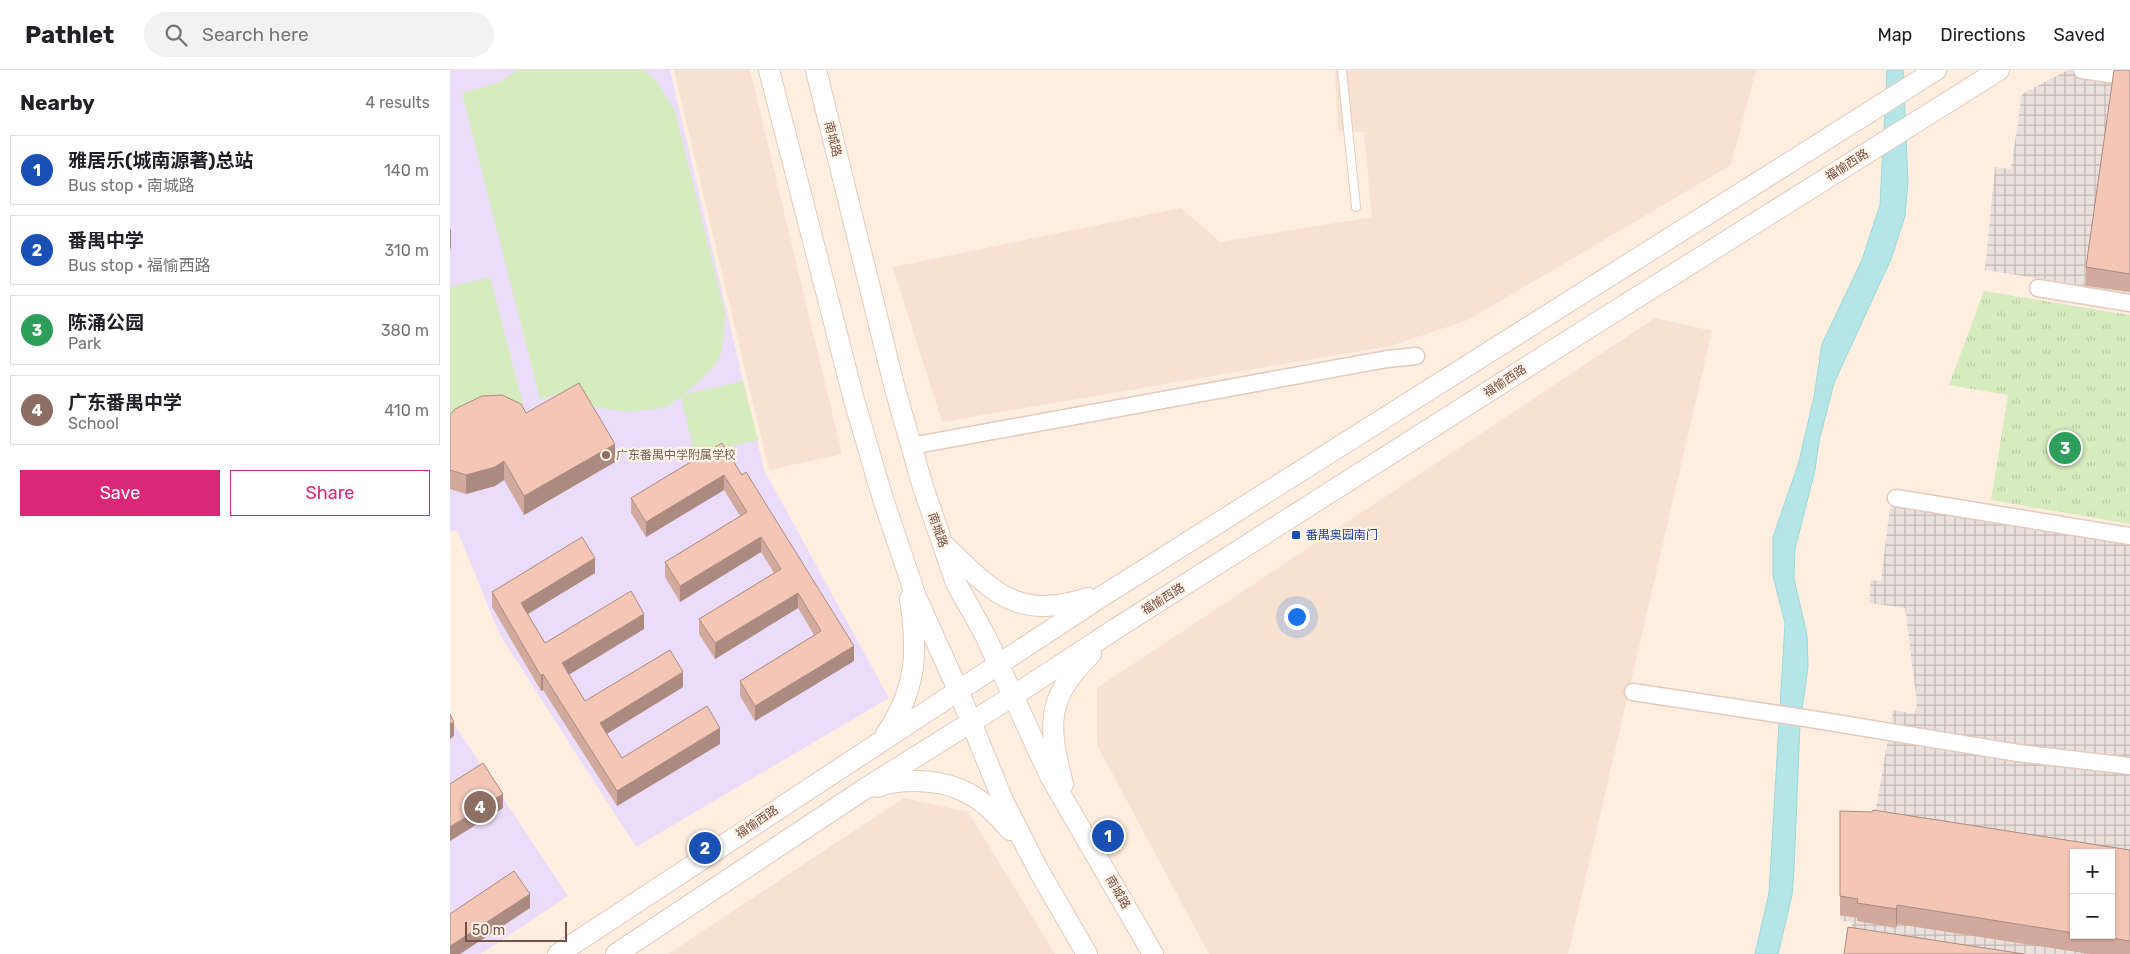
<!DOCTYPE html>
<html lang="en">
<head>
<meta charset="utf-8">
<style>
  :root { --surface:#fff; --page:#f2f2f2; --text:#202124; --muted:#757577; --line:#e0e0e0; --accent:#db2777 }
  body { margin:0; font-family:Rubik,"Noto Sans SC",sans-serif; background:var(--page); color:var(--text) }
  .controls { position:absolute; right:15px; bottom:15px; display:grid; overflow:hidden; border-radius:0px; box-shadow:0 1px 4px #0004 }
  .controls button { width:45px; height:45px; display:grid; place-items:center; padding:0; border:0; border-bottom:1px solid var(--line); background:var(--surface); color:var(--text); font:25px sans-serif }
  .scale { position:absolute; left:15px; bottom:12px; width:102px; box-sizing:border-box; padding-left:5px; border:2px solid #745046; border-top:0; font-size:14px; line-height:18px; white-space:nowrap; color:#745046; -webkit-text-stroke:4px #fff2e7; paint-order:stroke }
  .you { position:absolute; left:846px; top:546px; width:18px; height:18px; margin:-12px; border:4px solid #fff; border-radius:50%; background:#1a73e8; box-shadow:0 0 0 8px #1a73e833 }
  .badge { display:grid; place-items:center; width:32px; height:32px; border-radius:50%; background:var(--accent); color:#fff; font-size:16px; font-weight:700 }
  .pin { position:absolute; translate:-50% -50%; border:2px solid #fff; box-shadow:0 1px 5px #0006 }
  .list { margin:0; padding:0; list-style:none }
  h2 { display:flex; justify-content:space-between; align-items:center; height:65px; margin:0; padding:0 20px; font-size:21px }
  h2 small { font-size:16px; font-weight:400; color:var(--muted) }
  .list li { display:grid; grid-template-columns:32px 1fr auto; gap:15px; align-items:center; box-sizing:border-box; height:70px; margin:0 10px 10px; padding:0 10px; border:1px solid var(--line); border-radius:0px }
  .list b { display:block; font-size:19px; white-space:nowrap }
  .list p { margin:0; font-size:16px; white-space:nowrap; color:var(--muted) }
  .list em { font-size:16px; font-style:normal; color:var(--muted) }
  .actions { display:flex; gap:10px; padding:15px 20px }
  .actions a { flex:1; padding:11px 0; border:1px solid var(--accent); border-radius:0px; text-align:center; font-size:18px; color:var(--accent) }
  .actions .main { background:var(--accent); color:#fff }
  .icon { flex:none; width:28px; height:28px; fill:none; stroke:currentColor; stroke-width:2; stroke-linecap:round; stroke-linejoin:round }
  .map { position:relative; flex:none; width:1680px; height:884px; overflow:hidden }
  header { display:flex; align-items:center; gap:30px; box-sizing:border-box; height:70px; padding:0 25px; background:var(--surface); border-bottom:1px solid var(--line) }
  header strong { font-size:24px }
  nav { display:flex; gap:28px; margin-inline-start:auto; font-size:18px }
  .search { width:350px; height:45px; background:var(--page); display:flex; align-items:center; gap:12px; box-sizing:border-box; padding:0 18px; border-radius:28px; color:var(--muted); font-size:19px }
  main { display:flex }
  aside { flex:1; background:var(--surface) }
  .map>svg:first-child { display:block }
  .residential { fill:#f7e1d1 }
  .industrial { fill:url(#industrial-grid); fill-rule:evenodd }
  .education { fill:#ebddf9 }
  .grass { fill:url(#grass-tufts) }
  .pitch { fill:#d6ebbe }
  .water { fill:#b4e6e7; stroke:#9ad8d9 }
  .lines { fill:none; stroke-linecap:round; stroke-linejoin:round }
  .service-casing { stroke:#e3cabe; stroke-width:10 }
  .minor-casing { stroke:#e3cabe; stroke-width:19 }
  .tertiary-casing { stroke:#e3cabe; stroke-width:22 }
  .service { stroke:#fff; stroke-width:8 }
  .minor { stroke:#fff; stroke-width:16 }
  .tertiary { stroke:#fff; stroke-width:20 }
  .wall { fill:#d2aa9d; fill-rule:evenodd }
  .shaded-wall { fill:#ab8b7f }
  .building { fill:#f4c6b6; stroke:#ab8b7f }
  .education-dot { fill:#8d6e63; stroke:#fff2e7; stroke-width:2 }
  .transit-dot { fill:#1a4fb4; stroke:#fff2e7; stroke-width:2 }
  .labels { text-anchor:middle; dominant-baseline:central; stroke-width:4.5; stroke-linejoin:round; paint-order:stroke }
  .street-label { font-size:12px; fill:#745046; stroke:#fff2e7 }
  .education-label { font-size:12px; fill:#785e54; stroke:#fff2e7; text-anchor:start }
  .transit-label { font-size:12px; fill:#164399; stroke:#fff2e7; text-anchor:start }
</style>
</head>
<body>
<header>
<strong>Pathlet</strong>
<div class="search"><svg class="icon" aria-label="search" viewBox="0 0 24 24"><circle cx="10" cy="10" r="6"/><path d="M15 15l6 6"/></svg>Search here</div>
<nav><a>Map</a><a>Directions</a><a>Saved</a></nav>
</header>
<main>
<aside>
<h2>Nearby<small>4 results</small></h2>
<ul class="list">
<li><span class="badge" style="background:#1a4fb4">1</span><div><b>雅居乐(城南源著)总站</b><p>Bus stop · 南城路</p></div><em>140 m</em></li>
<li><span class="badge" style="background:#1a4fb4">2</span><div><b>番禺中学</b><p>Bus stop · 福愉西路</p></div><em>310 m</em></li>
<li><span class="badge" style="background:#2e9e5b">3</span><div><b>陈涌公园</b><p>Park</p></div><em>380 m</em></li>
<li><span class="badge" style="background:#8d6e63">4</span><div><b>广东番禺中学</b><p>School</p></div><em>410 m</em></li>
</ul>
<div class="actions"><a class="main">Save</a><a>Share</a></div>
</aside>
<div class="map">
<svg width="1680" height="884" viewBox="0 0 1680 884">
  <defs>
    <pattern id="industrial-grid" width="8" height="8" patternUnits="userSpaceOnUse" patternTransform="scale(1.25)"><rect width="8" height="8" fill="#ebe1dc"/><path d="M0 4h8M4 0v8" fill="none" stroke="#c3b9b4"/></pattern>
    <pattern id="grass-tufts" width="24" height="20" patternUnits="userSpaceOnUse" patternTransform="scale(1.25)"><rect width="24" height="20" fill="#d6ebbe"/><path d="M3 7l-1-3M5 7V3M7 7l1-3M15 17l-1-3M17 17v-4M19 17l1-3" fill="none" stroke="#bbcba5"/></pattern>
  </defs>
  <rect width="100%" height="100%" fill="#fdeee0"/>
  <g class="residential">
    <path d="M224,0H300L392,384L319,400Z"/>
    <path d="M885,0H1306L1281,95L1018,250L940,276L492,352L443,197L731,138L770,172L922,147L914,62L888,61Z"/>
    <path d="M1205,248L1262,261L1118,884H759L647,675V618Z"/>
    <path d="M454,728L518,742L605,884H218Z"/>
  </g>
  <g class="industrial">
    <path d="M1618,0H1680V223L1535,200L1545,97L1561,99L1572,24Z"/>
    <path d="M1440,436L1680,475V884H1397L1402,853L1390,850V760L1422,761L1443,640L1465,644L1467,633L1455,538L1419,533L1421,510L1431,511ZM1624,783H1661V865H1624Z"/>
  </g>
  <g class="education">
    <path d="M0,0H220L314,400L439,628L186,777L50,565L7,460L0,462Z"/>
    <path d="M0,648L118,826L31,884H0Z"/>
  </g>
  <path class="grass" d="M1534,221L1680,245V454L1541,430L1558,325L1499,315Z"/>
  <g class="pitch">
    <path d="M67,0H193L205,9L225,41L275,243C275,257 274,272 270,286C265,298 243,318 232,325L293,311L308,370L245,385L231,327L215,338L176,342L143,337L120,322L90,329L12,23L50,12Z"/>
    <path d="M40,207L73,334L0,352V217Z"/>
  </g>
  <path class="water" d="M1437,0H1453L1458,111L1455,146L1441,189L1384,313L1369,371L1365,400L1345,479L1344,509L1357,565L1358,597L1350,654L1344,799L1342,825L1328,884H1305L1319,823L1335,553L1323,506V467L1348,395L1364,327L1372,274L1412,190L1430,135Z"/>
  <g class="lines">
    <g class="service-casing">
      <path id="service" d="M892,0L906,137"/>
    </g>
    <g class="minor-casing">
      <g id="minor">
        <path d="M1632,0L1680,7"/>
        <path d="M1588,218L1680,233"/>
        <path d="M461,376L937,289L966,286"/>
        <path d="M1446,428L1680,466"/>
        <path d="M1183,622L1361,649L1568,683L1680,696"/>
      </g>
    </g>
    <g class="tertiary-casing">
      <g id="tertiary">
        <path d="M319,0L404,330L433,429L466,527L508,620L554,733L590,803L637,884"/>
        <path d="M366,0L445,319L473,417L506,513L535,565L600,706L703,884"/>
        <path d="M496,477C545,524 567,550 638,528"/>
        <path d="M436,664C467,619 468,581 460,529"/>
        <path d="M613,714C598,655 595,629 641,584"/>
        <path d="M427,717C439,712 451,711 465,711C507,711 534,728 560,760"/>
        <path d="M108,884L651,527L1486,0"/>
        <path d="M166,884L416,718L563,626L670,556L1132,262L1549,0"/>
      </g>
    </g>
    <use href="#service" class="service"/>
    <use href="#minor" class="minor"/>
    <use href="#tertiary" class="tertiary"/>
  </g>
  <g class="wall">
    <path d="M1680,0V222L1636,216V197Z"/>
    <path d="M76,343L165,392L74,445L54,410L45,416L16,424L0,419V345Z"/>
    <path d="M272,373L404,591L305,651L290,626V611L364,565L348,538L265,589L249,564V549L324,503L311,482L230,532L215,507V492L290,446L274,420L196,467L181,443V428Z"/>
    <path d="M145,503L78,544L95,573L194,559L118,604L135,631L233,617L157,664L172,688L270,674L167,736L93,620L91,621L42,537V522Z"/>
    <path d="M1390,741L1680,780V884H1639L1447,854L1446,858L1407,851V848L1390,845ZM1624,783L1661,865H1624Z"/>
  </g>
  <g class="shaded-wall">
    <path d="M1,159V178L0,179V160Z"/>
    <path d="M165,374V392L74,445V426Z"/>
    <path d="M54,391V410L45,416L16,424V405Z"/>
    <path d="M274,405V420L196,467V452Z"/>
    <path d="M311,467V482L230,532V516Z"/>
    <path d="M145,488V503L71,548V533Z"/>
    <path d="M348,523V538L265,589V573Z"/>
    <path d="M194,544V559L112,609V593Z"/>
    <path d="M404,576V591L305,651V636Z"/>
    <path d="M233,602V617L150,668V653Z"/>
    <path d="M93,604V620L91,621V606Z"/>
    <path d="M4,652V666L0,669V654Z"/>
    <path d="M270,658V674L167,736V721Z"/>
    <path d="M53,724V738L0,771V757Z"/>
    <path d="M80,824V838L10,884H0V876Z"/>
    <path d="M1447,835V854L1446,858V839Z"/>
  </g>
  <g class="building">
    <path d="M1664,0H1680V204L1636,197Z"/>
    <path d="M129,313L165,374L74,426L54,391L45,397L16,405L0,400V345L5,339L32,326L52,325L71,334L76,343Z"/>
    <path d="M272,373L292,405L296,402L404,576L305,636L290,611L371,561L348,523L265,573L249,549L331,499L311,467L230,516L215,492L297,442L274,405L196,452L181,428Z"/>
    <path d="M132,467L145,488L71,533L95,573L181,521L194,544L112,593L135,631L220,580L233,602L150,653L172,688L257,636L270,658L167,721L93,604L91,606L42,522Z"/>
    <path d="M0,644L4,652L0,654Z"/>
    <path d="M33,693L53,724L0,757V714Z"/>
    <path d="M1423,740L1680,780V871L1640,865H1661V783H1624V863L1447,835L1446,839L1407,833L1408,829L1390,826V741L1422,742Z"/>
    <path d="M64,801L80,824L0,876V844Z"/>
    <path d="M1398,857L1574,884H1394Z"/>
  </g>
  <circle class="education-dot" cx="156" cy="385" r="5"/>
  <rect class="transit-dot" x="841" y="460" width="10" height="10" rx="2.5"/>
  <g class="labels">
    <g class="street-label">
      <text transform="translate(383 69) rotate(76)">南城路</text>
      <text transform="translate(1397 95) rotate(-32)">福愉西路</text>
      <text transform="translate(1055 311) rotate(-33)">福愉西路</text>
      <text transform="translate(488 460) rotate(71)">南城路</text>
      <text transform="translate(713 529) rotate(-32)">福愉西路</text>
      <text transform="translate(307 752) rotate(-34)">福愉西路</text>
      <text transform="translate(668 822) rotate(60)">南城路</text>
    </g>
    <g class="education-label">
      <text x="166" y="385">广东番禺中学附属学校</text>
    </g>
    <g class="transit-label">
      <text x="856" y="465">番禺奥园南门</text>
    </g>
  </g>
</svg>
<div class="controls">
<button>+</button>
<button>−</button>
</div>
<div class="scale">50 m</div>
<div class="you"></div>
<div class="pin badge" style="left:658px;top:766px;background:#1a4fb4">1</div>
<div class="pin badge" style="left:255px;top:778px;background:#1a4fb4">2</div>
<div class="pin badge" style="left:1615px;top:378px;background:#2e9e5b">3</div>
<div class="pin badge" style="left:30px;top:737px;background:#8d6e63">4</div>
</div>
</main>
</body>
</html>
